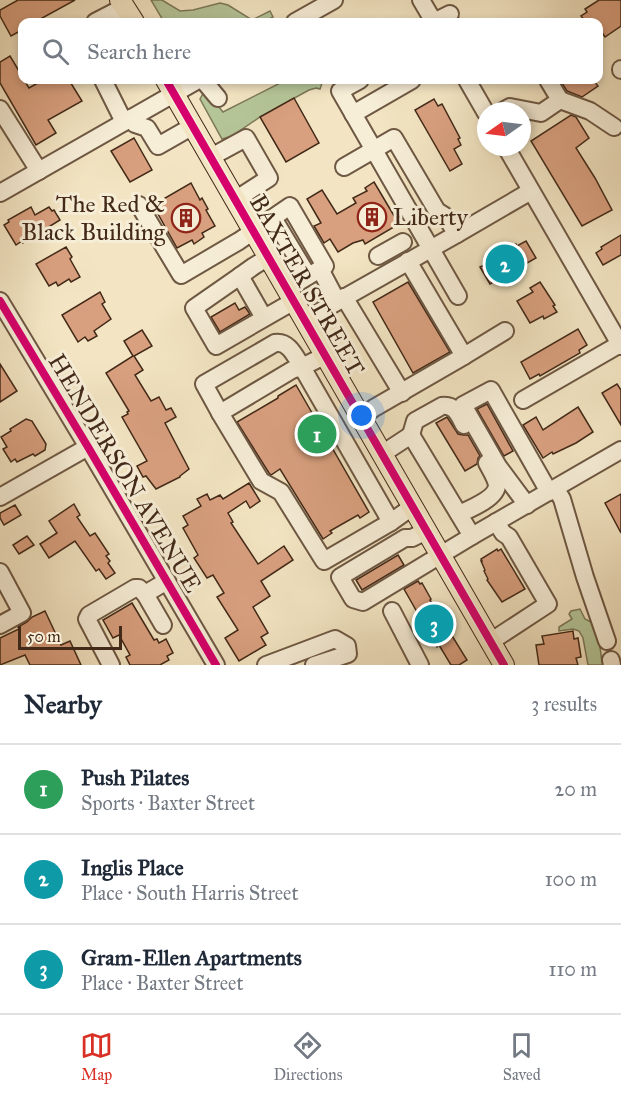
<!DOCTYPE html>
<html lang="en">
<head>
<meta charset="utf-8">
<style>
  :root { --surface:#fff; --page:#f6f6f7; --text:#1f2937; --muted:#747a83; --line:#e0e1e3; --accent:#d93025 }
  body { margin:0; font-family:"IM FELL Great Primer",serif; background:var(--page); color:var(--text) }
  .compass { position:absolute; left:477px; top:102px; width:54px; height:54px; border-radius:50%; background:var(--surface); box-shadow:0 3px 9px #0003; rotate:256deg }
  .scale { position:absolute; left:18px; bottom:15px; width:104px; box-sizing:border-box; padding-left:6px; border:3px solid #422918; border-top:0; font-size:16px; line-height:21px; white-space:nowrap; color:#422918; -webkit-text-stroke:4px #f7eed8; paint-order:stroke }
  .you { position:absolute; left:362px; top:416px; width:21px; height:21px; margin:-15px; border:4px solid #fff; border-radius:50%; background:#1a73e8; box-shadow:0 0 0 9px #1a73e833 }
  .badge { display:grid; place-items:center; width:39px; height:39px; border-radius:50%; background:var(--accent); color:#fff; font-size:20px; font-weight:700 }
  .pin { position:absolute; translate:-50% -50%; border:3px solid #fff; box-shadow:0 2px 6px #0006 }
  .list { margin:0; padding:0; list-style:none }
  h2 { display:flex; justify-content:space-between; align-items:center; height:78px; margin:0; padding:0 24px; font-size:26px }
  h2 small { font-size:20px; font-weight:400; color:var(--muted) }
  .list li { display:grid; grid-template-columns:39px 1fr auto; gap:18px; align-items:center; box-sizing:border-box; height:90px; padding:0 24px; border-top:2px solid var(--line) }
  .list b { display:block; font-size:22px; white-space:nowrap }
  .list p { margin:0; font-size:20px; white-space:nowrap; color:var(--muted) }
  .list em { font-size:20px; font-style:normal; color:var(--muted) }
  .icon { flex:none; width:33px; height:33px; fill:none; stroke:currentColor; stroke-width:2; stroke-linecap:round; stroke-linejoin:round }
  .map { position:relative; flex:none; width:621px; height:665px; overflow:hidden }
  .search { position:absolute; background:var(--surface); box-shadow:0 3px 9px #0003; left:18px; right:18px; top:18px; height:66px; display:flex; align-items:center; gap:15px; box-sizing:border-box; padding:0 21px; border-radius:12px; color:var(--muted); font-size:22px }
  .sheet { height:348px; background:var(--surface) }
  nav { display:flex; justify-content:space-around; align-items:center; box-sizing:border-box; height:84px; border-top:2px solid var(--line); background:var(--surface); font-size:16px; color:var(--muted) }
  nav a { display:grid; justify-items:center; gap:3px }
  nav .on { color:var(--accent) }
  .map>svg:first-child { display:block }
  .green { fill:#b5c699; stroke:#7c7858; stroke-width:1.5 }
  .building { fill:#d9a07f; stroke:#422918; stroke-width:1.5 }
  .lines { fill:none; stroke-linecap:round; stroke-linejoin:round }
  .minor-casing { stroke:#6e5843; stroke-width:20 }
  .major-casing { stroke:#422918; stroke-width:22 }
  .minor { stroke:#f7eed8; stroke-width:16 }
  .major { stroke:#f3e5c3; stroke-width:20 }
  .cycleway-casing { stroke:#f7eed8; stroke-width:11 }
  .cycleway { stroke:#d6006c; stroke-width:8 }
  .labels { text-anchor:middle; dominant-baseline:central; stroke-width:6; stroke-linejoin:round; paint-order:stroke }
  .poi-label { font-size:24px; fill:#422918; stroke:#f7eed8; text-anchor:end }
  .street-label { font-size:24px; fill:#422918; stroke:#f7eed8 }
</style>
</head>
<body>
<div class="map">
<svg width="621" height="665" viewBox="0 0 621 665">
  <rect width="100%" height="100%" fill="#f3e5c3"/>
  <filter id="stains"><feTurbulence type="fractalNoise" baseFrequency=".00333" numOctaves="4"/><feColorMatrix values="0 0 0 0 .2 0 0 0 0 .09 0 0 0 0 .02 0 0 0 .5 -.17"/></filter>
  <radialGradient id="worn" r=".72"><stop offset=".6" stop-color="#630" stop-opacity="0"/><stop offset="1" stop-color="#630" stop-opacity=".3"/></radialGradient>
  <g class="green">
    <path d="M151,0H162L180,11L193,10L220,3L228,5L252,20L270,11L273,17L264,22H164Z"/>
    <path d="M286,80H328L322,83L320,89L316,88L309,90L260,117L232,136L222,139L200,99L205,90L223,112Z"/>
    <path d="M580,609L585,619L597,625L602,662H610L611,665H588L583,638L579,631L573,629L559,631V627L572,619L569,614L571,611Z"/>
  </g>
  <g class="building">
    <path d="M18,0H75L35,22H22V30L11,36L0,16V10Z"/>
    <path d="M599,0H621V26L605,37L603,34L598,37V22H586L581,16L587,12L585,9Z"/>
    <path d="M10,56L22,76V80H24L29,88L43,80H69L82,101L48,120L56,133L36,145L0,83V62Z"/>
    <path d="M560,80H593L598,86L582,97L567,91Z"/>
    <path d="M294,98L319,143L286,162L260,117Z"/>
    <path d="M434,99L438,106L442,104L460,138L458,139L461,145L454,149L462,164L450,171L415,110Z"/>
    <path d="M571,115L576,117L589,138L576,148L595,178L612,210L582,226L531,141Z"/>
    <path d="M134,138L152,170L130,182L111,151Z"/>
    <path d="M374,182L399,224L365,244L363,240L353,243L338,252L330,239L324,243L314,226L321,223L307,199L322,190L337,214L356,203L353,198L367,191L365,188Z"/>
    <path d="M191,183L200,200L202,198L208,209L206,210L215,226L202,233L204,237L194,244L192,240L177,248L153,205Z"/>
    <path d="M31,207L35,215L49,207L52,211L54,210L60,220L23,243L22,241L16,245L4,225L9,222L8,220Z"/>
    <path d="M621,235V255L603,265L596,253L602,249L601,247Z"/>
    <path d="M526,241L536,258L490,284L480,267L490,262L489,259L516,244L517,246Z"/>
    <path d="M66,247L72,257L70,259L80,277L71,282L69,279L58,286L56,282L49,286L36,264Z"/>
    <path d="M408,282L450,352L413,373L373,302Z"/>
    <path d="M540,282L555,305L553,306L557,312L544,319L543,316L530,323L517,301L533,292L530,288Z"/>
    <path d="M100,292L105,302L102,304L111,319L94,331L97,336L88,341L85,337L78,342L62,315Z"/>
    <path d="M235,303L239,310L245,307L250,314L220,332L211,317Z"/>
    <path d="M578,329L587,345L579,350L580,353L540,376L539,374L530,379L521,362Z"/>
    <path d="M142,330L152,346L134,356L143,370L135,375L151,401L159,397L166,410L171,408L176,417L165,423L189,469L180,476V477L156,489L146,476L143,477L137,466L147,461L122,417L128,414L127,412L129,411L106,373L133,356L124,341Z"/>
    <path d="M0,364L17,391L0,402Z"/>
    <path d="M617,384L621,390V425L602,393Z"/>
    <path d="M296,385L369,512L360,518L358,515L330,531L332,533L323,539L280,469L271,475L269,473L237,422L278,398V396Z"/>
    <path d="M487,404L513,451L504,456L477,409Z"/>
    <path d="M578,407L593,432L576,443L553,454L552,452L543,458L523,425L536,417L543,430Z"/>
    <path d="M447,417L458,434L463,435H468L480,456L478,458L477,464L465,471L436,423Z"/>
    <path d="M26,419L32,421L46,444L45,450L35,456L33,454L17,462L15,459L11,462L3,449L7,447L1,437L11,431L10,429Z"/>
    <path d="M249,483L260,501L250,508L246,501L228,513L233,522L231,523L258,564L284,546L293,560L261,581L270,596L253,607L268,633L261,637L266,645L239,661L225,638L238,630L217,597L224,593L213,575L207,578L194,558L198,555L183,528L188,525L183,516L201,506L197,499L207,494L210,500L220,495L223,499Z"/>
    <path d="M621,494V533L605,503Z"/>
    <path d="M74,504L80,515L77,517L90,536L95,533L109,554L106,556L110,561L108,563L115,573L106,579L99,569L96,571L75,541L49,558L40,544L57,533L49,521Z"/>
    <path d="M15,505L21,515L4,525L0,518V513Z"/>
    <path d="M27,536L34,545L19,554L13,545Z"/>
    <path d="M497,549L498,551L501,549L525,589L502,602L487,580L488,579L484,571L485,570L481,561H482L481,559Z"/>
    <path d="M398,555L404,565L362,590L356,580Z"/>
    <path d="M418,581L420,584L422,583L431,599L430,600L467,660L459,665H451L439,645L437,647L404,589Z"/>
    <path d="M132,603L154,640L157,639L159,643L166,639L173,653L167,656L169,660L160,665H130L126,657L130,655L119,635L113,638L103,620Z"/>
    <path d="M45,611L61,645L70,641L81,665H30L25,655L0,665V638L19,629L18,627L27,622L32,617Z"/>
    <path d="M573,631L574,639L578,638L581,657L576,658L578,665H539L536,645L544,644L542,636Z"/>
  </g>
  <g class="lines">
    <g class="minor-casing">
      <g id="minor">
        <path d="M421,0L434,22"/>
        <path d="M95,22L124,7"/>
        <path d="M295,22L334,0"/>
        <path d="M434,22L450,14"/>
        <path d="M621,69V70"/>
        <path d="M103,80L124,122"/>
        <path d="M203,80L218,98"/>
        <path d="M360,80L340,91L458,296"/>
        <path d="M467,80L486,113"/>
        <path d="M548,80L560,100"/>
        <path d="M0,109L39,171"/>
        <path d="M503,111L510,107L541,113L560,100L590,111L614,127"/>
        <path d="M353,114L412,80"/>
        <path d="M131,118L135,124L147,128L158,146L193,126"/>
        <path d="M506,147L621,346"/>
        <path d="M211,157L246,138L269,178L235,200"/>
        <path d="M344,167L394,138L437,211L445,216L457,234"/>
        <path d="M0,193L198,80"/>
        <path d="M139,205L181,275L239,241L290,206L325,266L287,289"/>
        <path d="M273,218L308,276"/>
        <path d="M378,256L403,242"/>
        <path d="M320,269L337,301"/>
        <path d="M240,276L254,266L269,257"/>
        <path d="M344,297L402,393"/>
        <path d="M0,301L88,447L216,665"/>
        <path d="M264,318L240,276L194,308L216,346L294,301"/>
        <path d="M305,320L457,234L531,191"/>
        <path d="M325,355C314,362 304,366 292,370L220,413L204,384L275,343C289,341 295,356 302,367L391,522"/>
        <path d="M464,356L505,331"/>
        <path d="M523,400L620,344"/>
        <path d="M220,413L261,481L281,492L324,561L391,522L412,507"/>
        <path d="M361,418L374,408L464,356L408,261"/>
        <path d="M411,435L415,421L442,406C455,404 459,416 464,425"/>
        <path d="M382,454L411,435L472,536"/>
        <path d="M556,489L562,499L585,577L607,641"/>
        <path d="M0,497L88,447"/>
        <path d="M527,505L498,466L463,405L491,390L549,492"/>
        <path d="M459,514C470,509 497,498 497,485C496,478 490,469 487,463"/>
        <path d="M426,531L412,538H405L340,577L353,599L363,602L472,536L621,450"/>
        <path d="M0,572L22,613L0,625"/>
        <path d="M392,611L420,665"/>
        <path d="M163,625L145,594L167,581"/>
        <path d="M490,642L548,604L509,537L503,533L496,522"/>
        <path d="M611,660L612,665"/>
        <path d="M111,665L87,619L89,615L135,588H139L145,594"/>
        <path d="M266,665L335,639L347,646L348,654L314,665"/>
      </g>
    </g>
    <g class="major-casing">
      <g id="major">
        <path d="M120,0L134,22"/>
        <path d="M166,80L504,665"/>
      </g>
    </g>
    <use href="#minor" class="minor"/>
    <use href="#major" class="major"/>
    <g class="cycleway-casing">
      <g id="cycleway">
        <path d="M166,80L504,665"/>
        <path d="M0,301L88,447L216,665"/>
      </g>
    </g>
    <use href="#cycleway" class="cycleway"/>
  </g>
  <defs>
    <g id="building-ring" transform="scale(1.5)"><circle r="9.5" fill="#f7eed8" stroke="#8f2418" stroke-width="1.5"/><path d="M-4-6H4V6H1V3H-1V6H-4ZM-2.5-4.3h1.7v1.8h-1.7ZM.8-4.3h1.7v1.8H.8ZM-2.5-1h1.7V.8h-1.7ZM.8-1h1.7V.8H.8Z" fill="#8f2418"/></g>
  </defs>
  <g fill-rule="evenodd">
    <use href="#building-ring" x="372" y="217"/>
    <use href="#building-ring" x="186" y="218"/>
  </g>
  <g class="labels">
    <g class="poi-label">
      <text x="165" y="204">The Red &amp;<tspan x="165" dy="28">Black Building</tspan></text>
      <text x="393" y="217" text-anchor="start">Liberty</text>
    </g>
    <g class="street-label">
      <text transform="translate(307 285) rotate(60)">BAXTER STREET</text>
      <text transform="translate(125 473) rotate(59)">HENDERSON AVENUE</text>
    </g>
  </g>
  <rect width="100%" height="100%" filter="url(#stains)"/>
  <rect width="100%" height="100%" fill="url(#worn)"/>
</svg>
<svg class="compass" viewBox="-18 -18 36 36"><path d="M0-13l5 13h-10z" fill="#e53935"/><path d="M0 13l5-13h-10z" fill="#747a83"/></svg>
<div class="scale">50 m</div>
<div class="you"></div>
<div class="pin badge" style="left:317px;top:434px;background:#2e9e5b">1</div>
<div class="pin badge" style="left:505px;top:264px;background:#0f9aa8">2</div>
<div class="pin badge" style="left:434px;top:624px;background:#0f9aa8">3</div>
<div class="search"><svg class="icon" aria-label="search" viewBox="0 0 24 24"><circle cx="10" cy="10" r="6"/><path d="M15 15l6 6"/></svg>Search here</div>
</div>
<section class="sheet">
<h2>Nearby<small>3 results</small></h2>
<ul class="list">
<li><span class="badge" style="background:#2e9e5b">1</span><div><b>Push Pilates</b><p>Sports · Baxter Street</p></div><em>20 m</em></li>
<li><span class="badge" style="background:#0f9aa8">2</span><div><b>Inglis Place</b><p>Place · South Harris Street</p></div><em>100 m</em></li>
<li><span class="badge" style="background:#0f9aa8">3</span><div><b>Gram-Ellen Apartments</b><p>Place · Baxter Street</p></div><em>110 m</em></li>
</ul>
</section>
<nav>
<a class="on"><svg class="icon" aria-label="map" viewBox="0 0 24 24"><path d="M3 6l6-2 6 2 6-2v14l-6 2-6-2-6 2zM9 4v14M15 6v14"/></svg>Map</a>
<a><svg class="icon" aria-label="directions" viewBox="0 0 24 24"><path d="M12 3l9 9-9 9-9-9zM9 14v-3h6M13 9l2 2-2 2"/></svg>Directions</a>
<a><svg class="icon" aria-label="saved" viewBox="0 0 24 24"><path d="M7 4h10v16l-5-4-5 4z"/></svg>Saved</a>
</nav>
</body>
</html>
